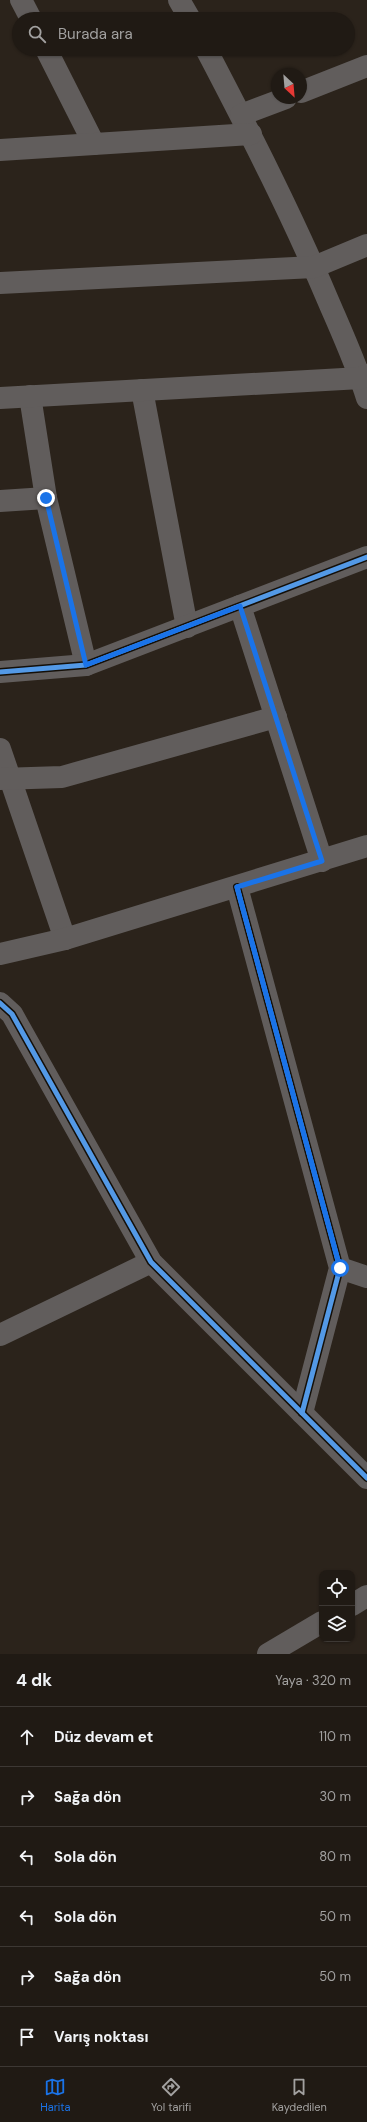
<!DOCTYPE html>
<html lang="tr">
<head>
<meta charset="utf-8">
<style>
  :root { --surface:#201a14; --page:#28231d; --text:#f1f3f6; --muted:#a2a1a0; --line:#3d3834; --accent:#1a73e8 }
  body { margin:0; font-family:"DM Sans",sans-serif; background:var(--page); color:var(--text) }
  .controls { position:absolute; right:12px; bottom:12px; display:grid; overflow:hidden; border-radius:8px; box-shadow:0 1px 3px #0004 }
  .controls button { width:36px; height:36px; display:grid; place-items:center; padding:0; border:0; border-bottom:1px solid var(--line); background:var(--surface); color:var(--text); font:20px sans-serif }
  .compass { position:absolute; left:271px; top:68px; width:36px; height:36px; border-radius:50%; background:var(--surface); box-shadow:0 1px 3px #0004; rotate:154deg }
  .stop { position:absolute; width:12px; height:12px; margin:-9px; border:3px solid #1a73e8; border-radius:50%; background:#fff }
  .stop.end { background:#1a73e8; border-color:#fff; box-shadow:0 1px 4px #0008 }
  .list { margin:0; padding:0; list-style:none }
  h2 { display:flex; justify-content:space-between; align-items:center; height:52px; margin:0; padding:0 16px; font-size:17px }
  h2 small { font-size:13px; font-weight:400; color:var(--muted) }
  .list li { display:grid; grid-template-columns:26px 1fr auto; gap:12px; align-items:center; box-sizing:border-box; height:60px; padding:0 16px; border-top:1px solid var(--line) }
  .list b { display:block; font-size:15px; white-space:nowrap }
  .list em { font-size:13px; font-style:normal; color:var(--muted) }
  .icon { flex:none; width:22px; height:22px; fill:none; stroke:currentColor; stroke-width:2; stroke-linecap:round; stroke-linejoin:round }
  .map { position:relative; flex:none; width:367px; height:1654px; overflow:hidden }
  .search { position:absolute; background:var(--surface); box-shadow:0 1px 3px #0004; left:12px; right:12px; top:12px; height:44px; display:flex; align-items:center; gap:10px; box-sizing:border-box; padding:0 14px; border-radius:22px; color:var(--muted); font-size:15px }
  .sheet { height:412px; background:var(--surface) }
  nav { display:flex; justify-content:space-around; align-items:center; box-sizing:border-box; height:56px; border-top:1px solid var(--line); background:var(--surface); font-size:11px; color:var(--muted) }
  nav a { display:grid; justify-items:center; gap:2px }
  nav .on { color:var(--accent) }
  .map>svg:first-child { display:block }
  .lines { fill:none; stroke-linecap:round; stroke-linejoin:round }
  .street { stroke:#615d5c; stroke-width:22 }
  .cycleway-casing { stroke:#140f08; stroke-width:8 }
  .cycleway { stroke:#5399e6; stroke-width:5 }
  .route { stroke:#1a73e8; stroke-width:5 }
</style>
</head>
<body>
<div class="map">
<svg width="367" height="1654" viewBox="0 0 367 1654">
  <rect width="100%" height="100%" fill="#2b231b"/>
  <g class="lines">
    <g class="street">
      <path d="M21,0L31,19"/>
      <path d="M179,0L190,19"/>
      <path d="M46,49L94,144"/>
      <path d="M206,49C250,133 293,217 330,305C343,335 357,366 367,398"/>
      <path d="M301,92L367,66"/>
      <path d="M241,115L286,98"/>
      <path d="M0,150L251,134"/>
      <path d="M0,283L314,267L367,245"/>
      <path d="M142,390L187,627"/>
      <path d="M30,396L46,498L86,665"/>
      <path d="M0,398L361,378L367,375"/>
      <path d="M0,501L46,498"/>
      <path d="M240,606L322,861"/>
      <path d="M0,672L86,665L367,557"/>
      <path d="M0,749L65,939"/>
      <path d="M0,779L62,777L276,717"/>
      <path d="M237,887L340,1268L302,1413"/>
      <path d="M0,954L65,939L367,846"/>
      <path d="M0,1003L12,1014L151,1262L367,1478"/>
      <path d="M340,1268L367,1277"/>
      <path d="M0,1335L151,1262"/>
      <path d="M352,1605L367,1596"/>
      <path d="M268,1654L322,1622"/>
    </g>
    <g class="cycleway-casing">
      <g id="cycleway">
        <path d="M0,672L86,665L367,557"/>
        <path d="M237,887L340,1268L302,1413"/>
        <path d="M0,1003L12,1014L151,1262L367,1478"/>
      </g>
    </g>
    <use href="#cycleway" class="cycleway"/>
  </g>
  <g class="lines">
    <path class="route" d="M46,498L86,665L240,606L322,861L237,887L340,1268"/>
  </g>
</svg>
<div class="controls">
<button><svg class="icon" aria-label="locate" viewBox="0 0 24 24"><circle cx="12" cy="12" r="6"/><path d="M12 2v4M12 18v4M2 12h4M18 12h4"/></svg></button>
<button><svg class="icon" aria-label="layers" viewBox="0 0 24 24"><path d="M12 4l9 5-9 5-9-5zM3 14l9 5 9-5"/></svg></button>
</div>
<svg class="compass" viewBox="-18 -18 36 36"><path d="M0-13l5 13h-10z" fill="#e53935"/><path d="M0 13l5-13h-10z" fill="#a2a1a0"/></svg>
<div class="stop" style="left:340px;top:1268px"></div>
<div class="stop end" style="left:46px;top:498px"></div>
<div class="search"><svg class="icon" aria-label="search" viewBox="0 0 24 24"><circle cx="10" cy="10" r="6"/><path d="M15 15l6 6"/></svg>Burada ara</div>
</div>
<section class="sheet">
<h2>4 dk<small>Yaya · 320 m</small></h2>
<ul class="list">
<li><svg class="icon" aria-label="ahead" viewBox="0 0 24 24"><path d="M12 20V5M6 11l6-6 6 6"/></svg><div><b>Düz devam et</b></div><em>110 m</em></li>
<li><svg class="icon" aria-label="right" viewBox="0 0 24 24"><path d="M7 20v-9h11M14 6l5 5-5 5"/></svg><div><b>Sağa dön</b></div><em>30 m</em></li>
<li><svg class="icon" aria-label="left" viewBox="0 0 24 24"><path d="M17 20v-9H6M10 6l-5 5 5 5"/></svg><div><b>Sola dön</b></div><em>80 m</em></li>
<li><svg class="icon" aria-label="left" viewBox="0 0 24 24"><path d="M17 20v-9H6M10 6l-5 5 5 5"/></svg><div><b>Sola dön</b></div><em>50 m</em></li>
<li><svg class="icon" aria-label="right" viewBox="0 0 24 24"><path d="M7 20v-9h11M14 6l5 5-5 5"/></svg><div><b>Sağa dön</b></div><em>50 m</em></li>
<li><svg class="icon" aria-label="arrive" viewBox="0 0 24 24"><path d="M6 21V4h12l-3 4 3 4H6"/></svg><div><b>Varış noktası</b></div></li>
</ul>
</section>
<nav>
<a class="on"><svg class="icon" aria-label="map" viewBox="0 0 24 24"><path d="M3 6l6-2 6 2 6-2v14l-6 2-6-2-6 2zM9 4v14M15 6v14"/></svg>Harita</a>
<a><svg class="icon" aria-label="directions" viewBox="0 0 24 24"><path d="M12 3l9 9-9 9-9-9zM9 14v-3h6M13 9l2 2-2 2"/></svg>Yol tarifi</a>
<a><svg class="icon" aria-label="saved" viewBox="0 0 24 24"><path d="M7 4h10v16l-5-4-5 4z"/></svg>Kaydedilen</a>
</nav>
</body>
</html>
